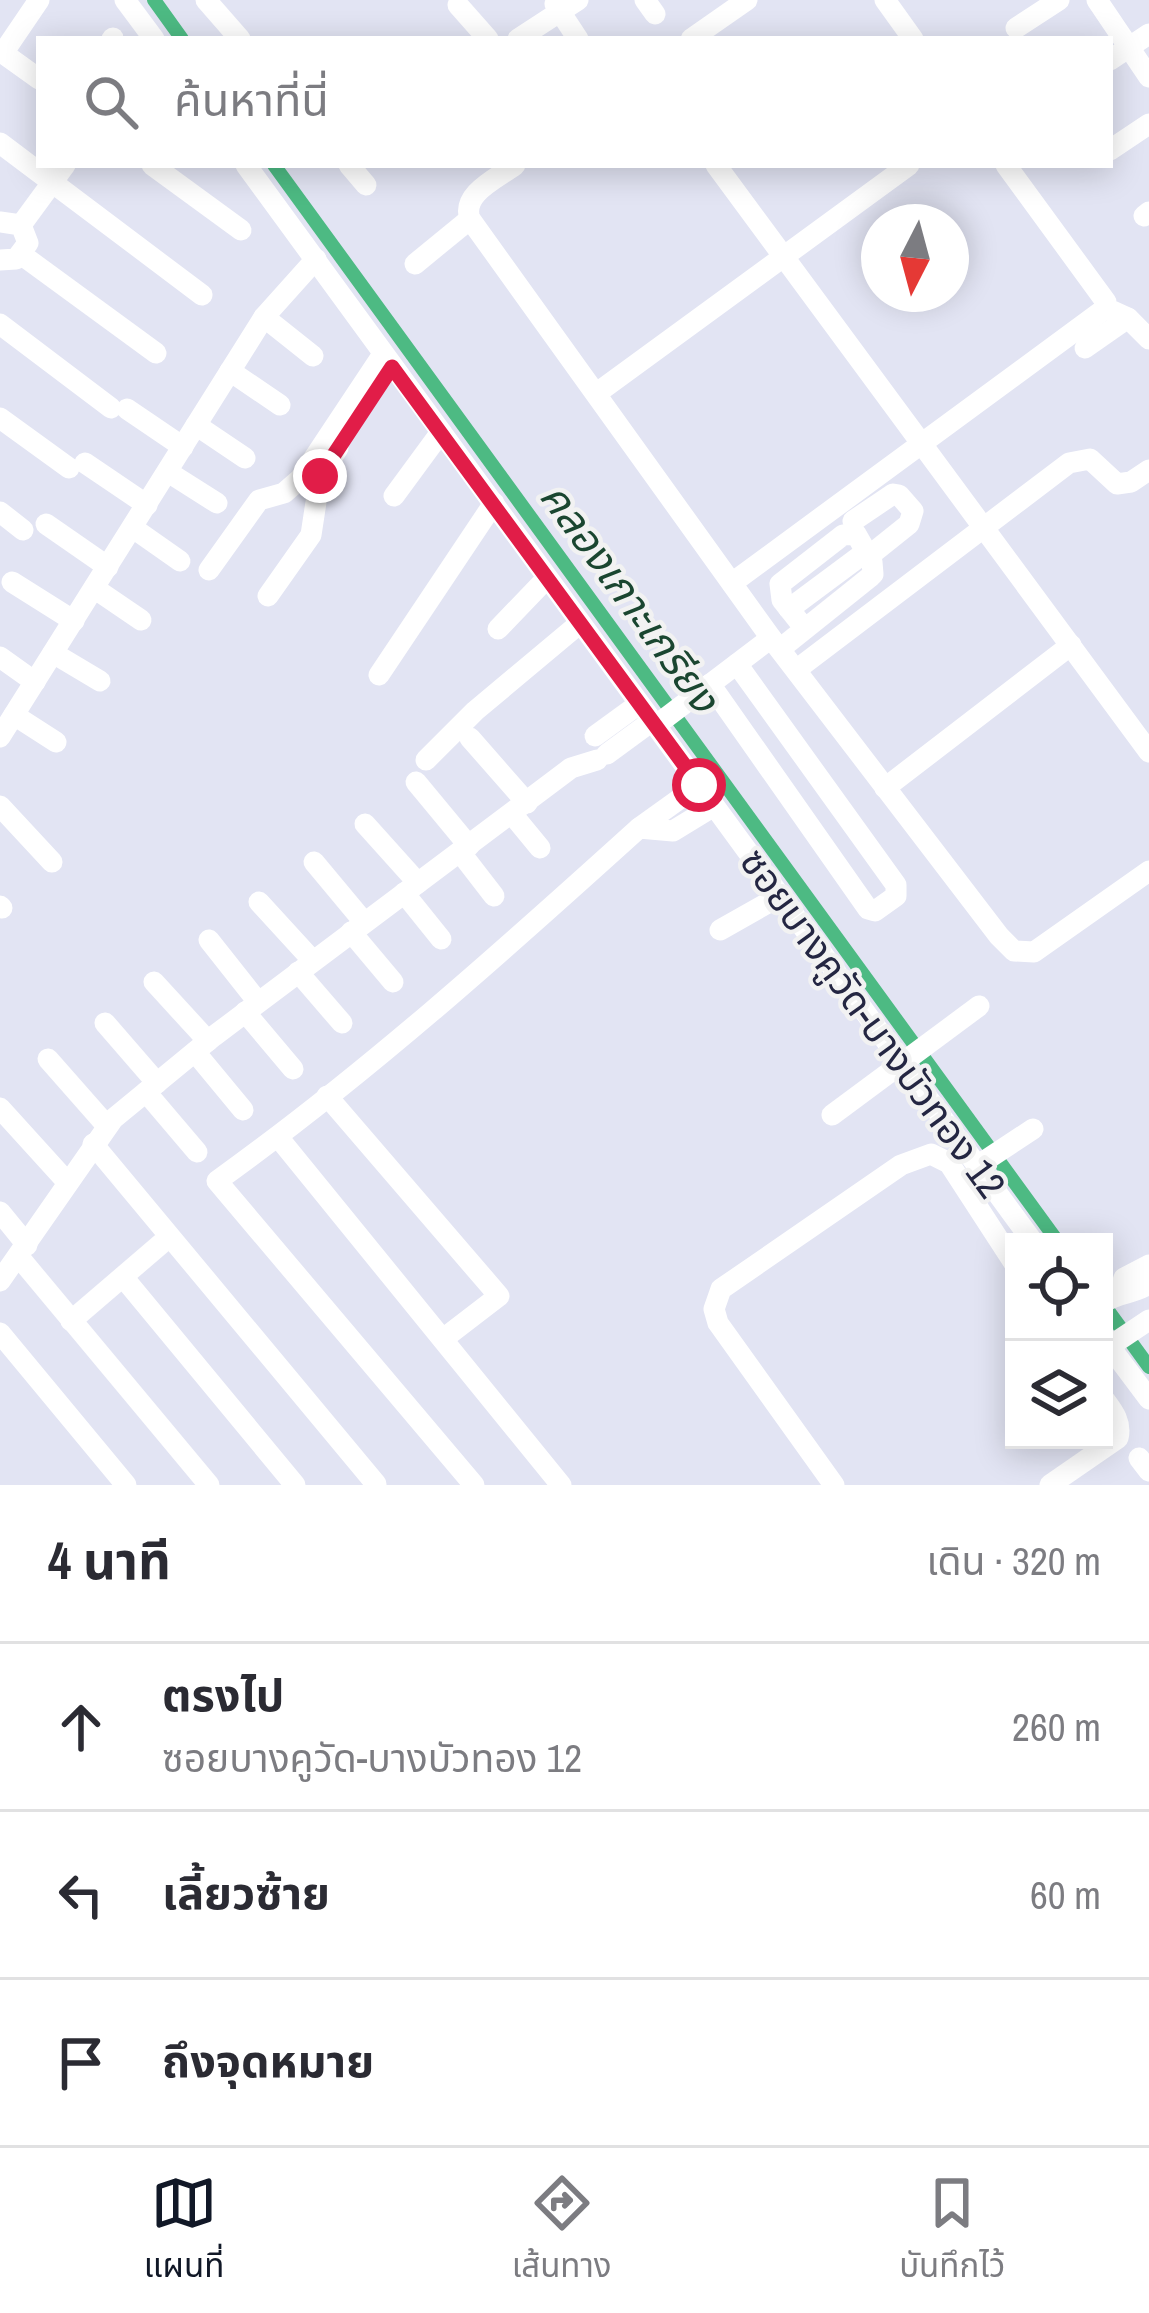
<!DOCTYPE html>
<html lang="th">
<head>
<meta charset="utf-8">
<style>
  :root { --surface:#fff; --page:#f2f2f3; --text:#2b2b33; --muted:#7c7c81; --line:#e1e1e2; --accent:#111827 }
  body { margin:0; font-family:"Archivo Narrow","Noto Sans Thai",sans-serif; background:var(--page); color:var(--text) }
  .controls { position:absolute; right:36px; bottom:36px; display:grid; overflow:hidden; border-radius:0px; box-shadow:0 6px 30px #0003 }
  .controls button { width:108px; height:108px; display:grid; place-items:center; padding:0; border:0; border-bottom:3px solid var(--line); background:var(--surface); color:var(--text); font:60px sans-serif }
  .compass { position:absolute; left:861px; top:204px; width:108px; height:108px; border-radius:50%; background:var(--surface); box-shadow:0 6px 30px #0003; rotate:186deg }
  .stop { position:absolute; width:36px; height:36px; margin:-27px; border:9px solid #e11d48; border-radius:50%; background:#fff }
  .stop.end { background:#e11d48; border-color:#fff; box-shadow:0 3px 12px #0008 }
  .list { margin:0; padding:0; list-style:none }
  h2 { display:flex; justify-content:space-between; align-items:center; height:156px; margin:0; padding:0 48px; font-size:51px }
  h2 small { font-size:39px; font-weight:400; color:var(--muted) }
  .list li { display:grid; grid-template-columns:78px 1fr auto; gap:36px; align-items:center; box-sizing:border-box; height:168px; padding:0 48px; border-top:3px solid var(--line) }
  .list b { display:block; font-size:45px; white-space:nowrap }
  .list p { margin:0; font-size:39px; white-space:nowrap; color:var(--muted) }
  .list em { font-size:39px; font-style:normal; color:var(--muted) }
  .icon { flex:none; width:66px; height:66px; fill:none; stroke:currentColor; stroke-width:2; stroke-linecap:round; stroke-linejoin:round }
  .map { position:relative; flex:none; width:1149px; height:1485px; overflow:hidden }
  .search { position:absolute; background:var(--surface); box-shadow:0 6px 30px #0003; left:36px; right:36px; top:36px; height:132px; display:flex; align-items:center; gap:30px; box-sizing:border-box; padding:0 42px; border-radius:0px; color:var(--muted); font-size:45px }
  .sheet { height:660px; background:var(--surface) }
  nav { display:flex; justify-content:space-around; align-items:center; box-sizing:border-box; height:168px; border-top:3px solid var(--line); background:var(--surface); font-size:33px; color:var(--muted) }
  nav a { display:grid; justify-items:center; gap:6px }
  nav .on { color:var(--accent) }
  .map>svg:first-child { display:block }
  .lines { fill:none; stroke-linecap:round; stroke-linejoin:round }
  .canal { stroke:#4dba83; stroke-width:14 }
  .minor { stroke:#fff; stroke-width:21 }
  .route { stroke:#e11d48; stroke-width:15 }
  .labels { text-anchor:middle; dominant-baseline:central; stroke-width:9; stroke-linejoin:round; paint-order:stroke }
  .street-label { font-size:39px; fill:#242642; stroke:#f2f2f2 }
  .water-label { font-size:42px; font-style:italic; fill:#1a4630; stroke:#f2f2f2 }
</style>
</head>
<body>
<div class="map">
<svg width="1149" height="1485" viewBox="0 0 1149 1485">
  <rect width="100%" height="100%" fill="#e2e4f3"/>
  <g class="lines">
    <g class="canal">
      <path d="M154,0L182,39"/>
      <path d="M274,165L1058,1242"/>
      <path d="M1104,1305L1149,1367"/>
    </g>
    <g class="minor">
      <path d="M125,0L154,39"/>
      <path d="M206,0L240,39"/>
      <path d="M645,0L655,14"/>
      <path d="M885,0L913,39"/>
      <path d="M1097,0L1149,77"/>
      <path d="M555,4L578,39"/>
      <path d="M458,5L488,39"/>
      <path d="M1016,28L1059,0"/>
      <path d="M112,39L113,38"/>
      <path d="M518,39L578,0"/>
      <path d="M691,39L747,0"/>
      <path d="M0,51L39,79"/>
      <path d="M3,53L39,0"/>
      <path d="M1110,60L1149,34"/>
      <path d="M0,143L202,295"/>
      <path d="M1110,150L1149,124"/>
      <path d="M152,165L241,230"/>
      <path d="M246,165L1033,1242"/>
      <path d="M349,165L366,185"/>
      <path d="M515,165C496,179 461,194 470,219L771,638L999,936L1014,951L1034,952L1149,871"/>
      <path d="M716,165L1149,752"/>
      <path d="M1006,165L1106,302V308L1128,318L1149,339"/>
      <path d="M1144,216L1149,212"/>
      <path d="M0,222L21,225L28,243L16,259L0,260"/>
      <path d="M21,225L65,165"/>
      <path d="M22,255L156,353"/>
      <path d="M415,264L470,219"/>
      <path d="M264,317L313,356"/>
      <path d="M0,324L111,408"/>
      <path d="M1085,348L1128,318"/>
      <path d="M230,371L280,405"/>
      <path d="M597,393L909,165"/>
      <path d="M127,409L183,447"/>
      <path d="M0,418L69,468"/>
      <path d="M196,425L245,458"/>
      <path d="M85,463L147,505"/>
      <path d="M168,472L217,503"/>
      <path d="M394,496L441,432"/>
      <path d="M0,512L23,530"/>
      <path d="M853,521L893,494L899,495L913,511L909,524L869,556"/>
      <path d="M46,524L108,567"/>
      <path d="M133,528L180,561"/>
      <path d="M209,570L259,500L284,493L300,479L383,354"/>
      <path d="M12,582L74,621"/>
      <path d="M732,583L1106,308"/>
      <path d="M94,588L141,620"/>
      <path d="M268,596L311,535L320,476L338,448"/>
      <path d="M789,609L867,551"/>
      <path d="M498,629L546,579"/>
      <path d="M780,649L870,577L873,574L872,562L856,534L843,535L780,584L782,600L805,629"/>
      <path d="M53,653L100,681"/>
      <path d="M0,657L35,682"/>
      <path d="M796,670L1069,463L1090,459L1117,484L1131,482L1149,470"/>
      <path d="M379,675L494,503"/>
      <path d="M710,684L868,909L875,911L896,896V885L737,664"/>
      <path d="M14,715L56,742"/>
      <path d="M655,726L771,638"/>
      <path d="M595,736L639,704"/>
      <path d="M0,737L264,317L316,259"/>
      <path d="M470,738L527,803"/>
      <path d="M607,754L652,721"/>
      <path d="M426,760L475,711L579,624"/>
      <path d="M416,782L469,846"/>
      <path d="M699,785L639,828L673,831L714,806"/>
      <path d="M885,788L1071,645"/>
      <path d="M0,806L52,862"/>
      <path d="M512,814L540,848"/>
      <path d="M365,824L418,883"/>
      <path d="M460,852L494,896"/>
      <path d="M314,862L364,922"/>
      <path d="M404,893L441,939"/>
      <path d="M259,902L313,961"/>
      <path d="M0,906L2,908"/>
      <path d="M720,930L780,896"/>
      <path d="M351,932L393,982"/>
      <path d="M209,940L258,1002"/>
      <path d="M298,972L342,1023"/>
      <path d="M154,982L208,1041"/>
      <path d="M245,1012L293,1069"/>
      <path d="M105,1023L157,1083"/>
      <path d="M195,1052L243,1110"/>
      <path d="M48,1059L107,1126"/>
      <path d="M146,1092L197,1152"/>
      <path d="M327,1096L499,1296L443,1339"/>
      <path d="M0,1108L68,1183"/>
      <path d="M832,1115L979,1006"/>
      <path d="M278,1137L561,1485"/>
      <path d="M93,1144L376,1484"/>
      <path d="M977,1166L1033,1129"/>
      <path d="M0,1212L27,1245"/>
      <path d="M19,1257L209,1485"/>
      <path d="M123,1277L295,1485"/>
      <path d="M0,1281L113,1119L214,1036L571,768L597,760"/>
      <path d="M1119,1293L1124,1278L1149,1265"/>
      <path d="M1104,1302C1120,1292 1134,1294 1149,1284"/>
      <path d="M71,1321L169,1237"/>
      <path d="M0,1333L126,1485"/>
      <path d="M1104,1339L1149,1399"/>
      <path d="M1110,1346L1149,1320"/>
      <path d="M1139,1458L1149,1471"/>
      <path d="M474,1485L217,1181C365,1075 503,951 639,828"/>
      <path d="M834,1485L718,1323L714,1309L721,1289L901,1165L931,1154L949,1163L1014,1263"/>
      <path d="M1050,1485L1118,1438C1122,1422 1113,1411 1104,1399"/>
    </g>
  </g>
  <g class="lines">
    <path class="route" d="M320,476L392,367L699,785"/>
  </g>
  <g class="labels">
    <g class="street-label">
      <text transform="translate(873 1023) rotate(54)">ซอยบางคูวัด-บางบัวทอง 12</text>
    </g>
    <g class="water-label">
      <text transform="translate(630 597) rotate(54)">คลองเกาะเกรียง</text>
    </g>
  </g>
</svg>
<div class="controls">
<button><svg class="icon" aria-label="locate" viewBox="0 0 24 24"><circle cx="12" cy="12" r="6"/><path d="M12 2v4M12 18v4M2 12h4M18 12h4"/></svg></button>
<button><svg class="icon" aria-label="layers" viewBox="0 0 24 24"><path d="M12 4l9 5-9 5-9-5zM3 14l9 5 9-5"/></svg></button>
</div>
<svg class="compass" viewBox="-18 -18 36 36"><path d="M0-13l5 13h-10z" fill="#e53935"/><path d="M0 13l5-13h-10z" fill="#7c7c81"/></svg>
<div class="stop" style="left:699px;top:785px"></div>
<div class="stop end" style="left:320px;top:476px"></div>
<div class="search"><svg class="icon" aria-label="search" viewBox="0 0 24 24"><circle cx="10" cy="10" r="6"/><path d="M15 15l6 6"/></svg>ค้นหาที่นี่</div>
</div>
<section class="sheet">
<h2>4 นาที<small>เดิน · 320 m</small></h2>
<ul class="list">
<li><svg class="icon" aria-label="ahead" viewBox="0 0 24 24"><path d="M12 20V5M6 11l6-6 6 6"/></svg><div><b>ตรงไป</b><p>ซอยบางคูวัด-บางบัวทอง 12</p></div><em>260 m</em></li>
<li><svg class="icon" aria-label="left" viewBox="0 0 24 24"><path d="M17 20v-9H6M10 6l-5 5 5 5"/></svg><div><b>เลี้ยวซ้าย</b></div><em>60 m</em></li>
<li><svg class="icon" aria-label="arrive" viewBox="0 0 24 24"><path d="M6 21V4h12l-3 4 3 4H6"/></svg><div><b>ถึงจุดหมาย</b></div></li>
</ul>
</section>
<nav>
<a class="on"><svg class="icon" aria-label="map" viewBox="0 0 24 24"><path d="M3 6l6-2 6 2 6-2v14l-6 2-6-2-6 2zM9 4v14M15 6v14"/></svg>แผนที่</a>
<a><svg class="icon" aria-label="directions" viewBox="0 0 24 24"><path d="M12 3l9 9-9 9-9-9zM9 14v-3h6M13 9l2 2-2 2"/></svg>เส้นทาง</a>
<a><svg class="icon" aria-label="saved" viewBox="0 0 24 24"><path d="M7 4h10v16l-5-4-5 4z"/></svg>บันทึกไว้</a>
</nav>
</body>
</html>
